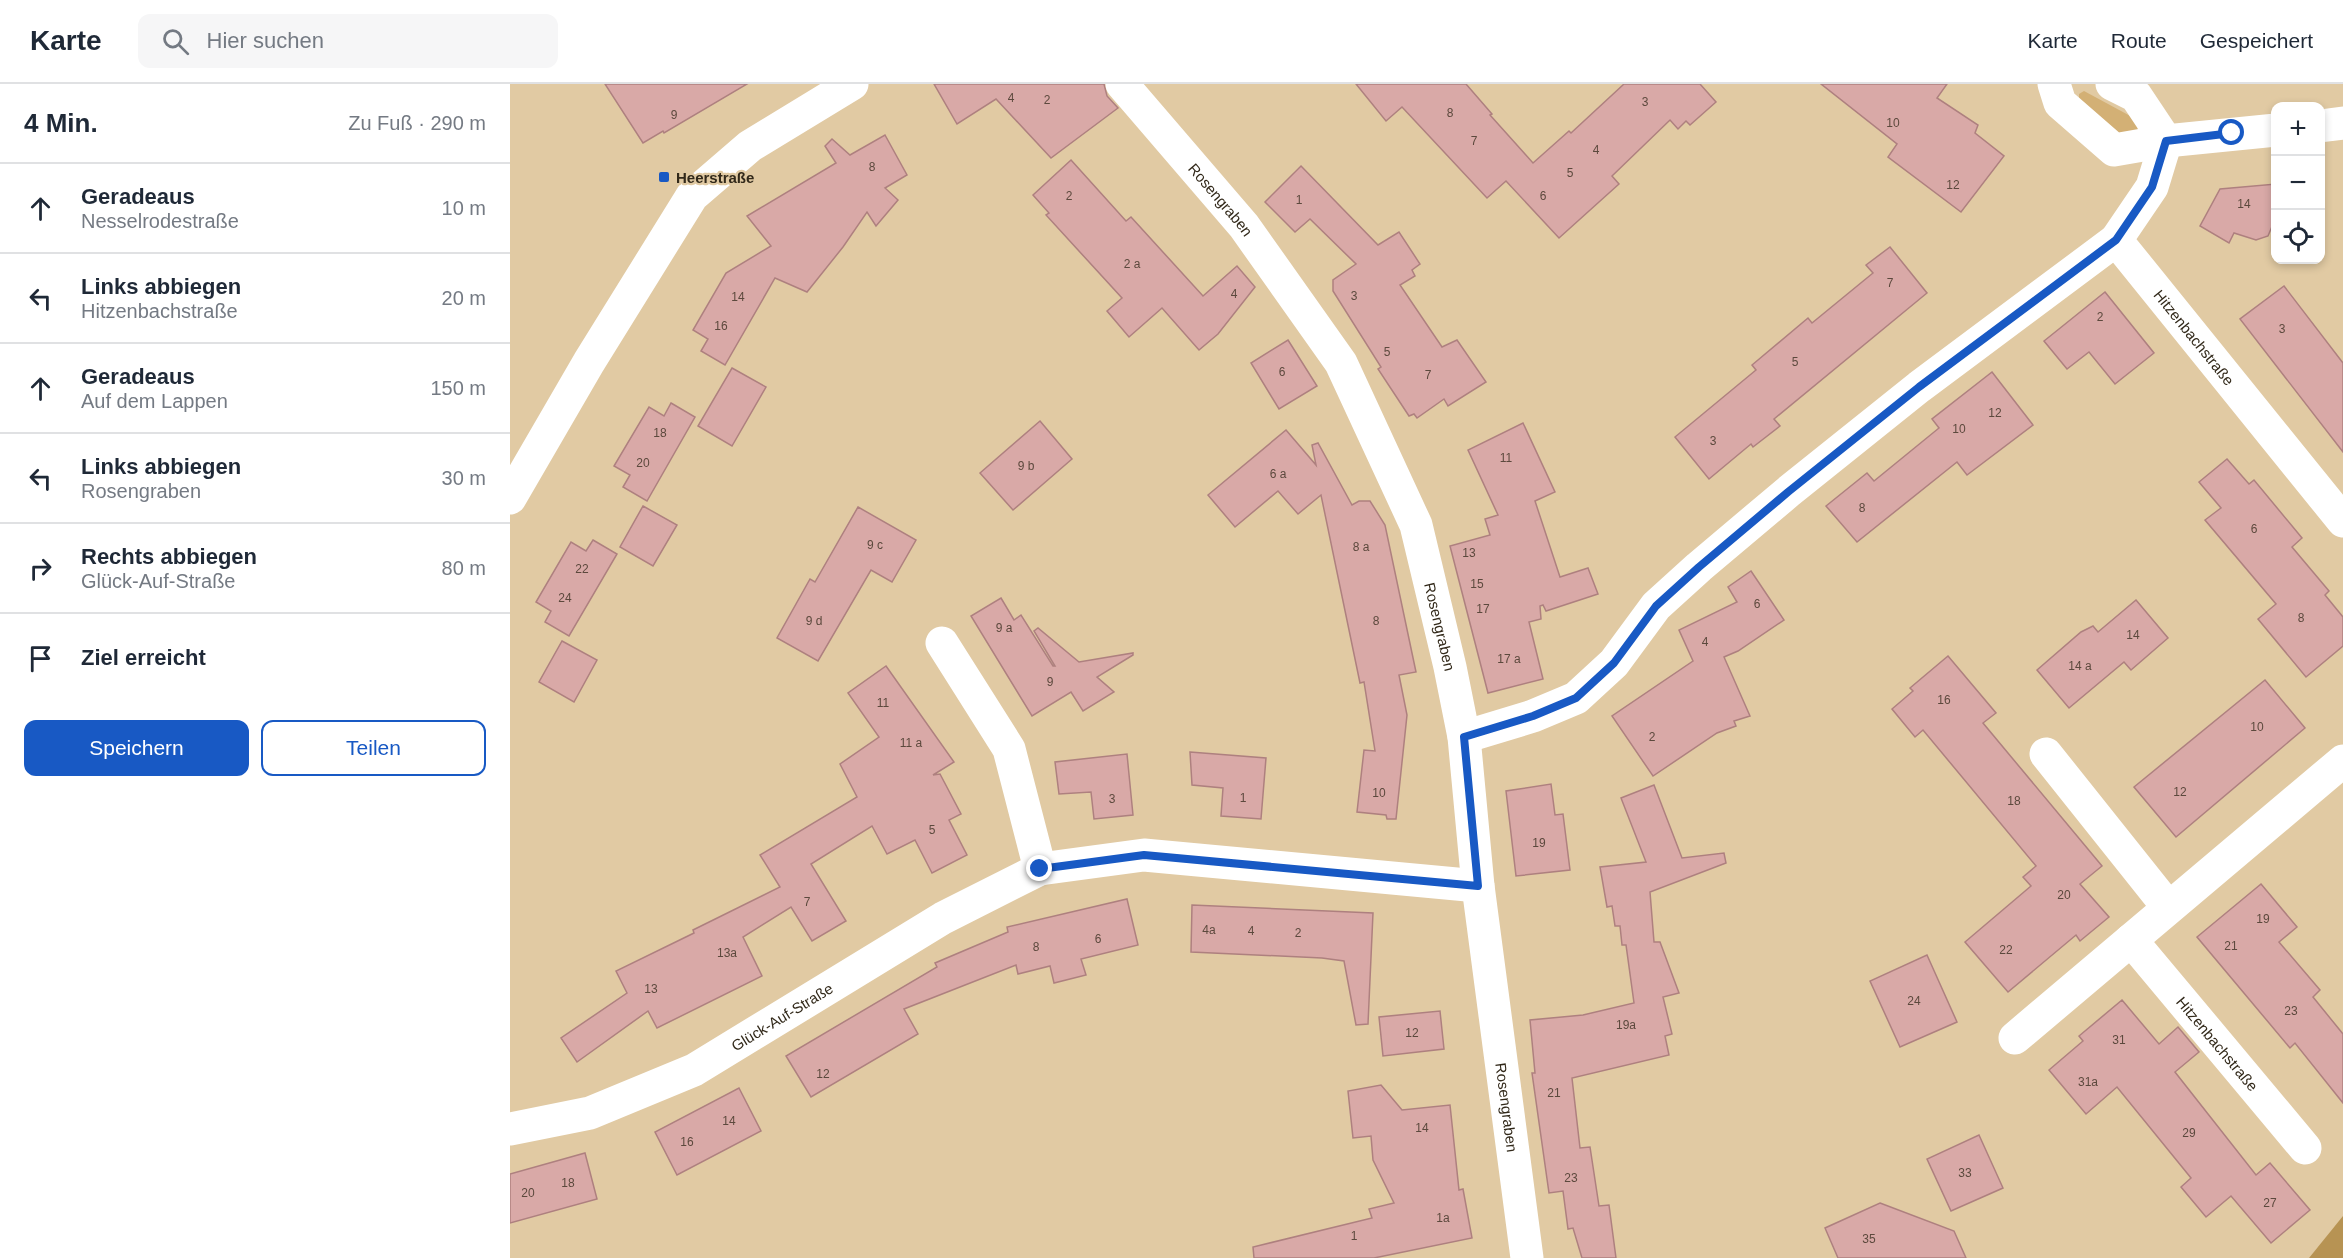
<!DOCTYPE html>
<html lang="de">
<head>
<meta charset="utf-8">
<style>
  :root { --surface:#fff; --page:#f6f6f7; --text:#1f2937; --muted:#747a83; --line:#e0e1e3; --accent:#1859c4 }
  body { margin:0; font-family:Helvetica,sans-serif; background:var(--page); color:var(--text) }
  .controls { position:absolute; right:18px; top:18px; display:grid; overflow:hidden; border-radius:12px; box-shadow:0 3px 9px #0003 }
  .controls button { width:54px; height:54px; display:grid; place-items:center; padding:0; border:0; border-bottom:2px solid var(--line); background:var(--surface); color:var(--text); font:30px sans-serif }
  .stop { position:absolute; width:18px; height:18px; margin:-14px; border:4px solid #1859c4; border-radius:50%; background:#fff }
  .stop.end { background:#1859c4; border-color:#fff; box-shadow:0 2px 6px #0008 }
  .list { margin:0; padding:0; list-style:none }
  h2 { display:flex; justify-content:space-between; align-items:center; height:78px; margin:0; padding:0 24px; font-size:26px }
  h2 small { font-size:20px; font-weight:400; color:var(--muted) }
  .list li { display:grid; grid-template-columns:39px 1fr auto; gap:18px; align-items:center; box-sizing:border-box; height:90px; padding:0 24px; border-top:2px solid var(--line) }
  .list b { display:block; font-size:22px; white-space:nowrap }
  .list p { margin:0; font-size:20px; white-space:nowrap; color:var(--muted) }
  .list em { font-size:20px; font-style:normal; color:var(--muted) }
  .actions { display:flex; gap:12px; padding:18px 24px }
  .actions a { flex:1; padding:14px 0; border:2px solid var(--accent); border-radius:12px; text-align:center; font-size:21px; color:var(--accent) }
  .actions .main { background:var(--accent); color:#fff }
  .icon { flex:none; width:33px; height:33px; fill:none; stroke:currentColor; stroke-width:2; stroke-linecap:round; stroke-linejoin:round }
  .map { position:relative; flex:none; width:1833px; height:1174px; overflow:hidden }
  header { display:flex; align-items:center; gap:36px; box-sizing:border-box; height:84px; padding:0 30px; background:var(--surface); border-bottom:2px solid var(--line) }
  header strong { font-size:28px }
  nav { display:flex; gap:33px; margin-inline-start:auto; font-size:21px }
  .search { width:420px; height:54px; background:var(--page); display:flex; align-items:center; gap:15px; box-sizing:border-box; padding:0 21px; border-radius:12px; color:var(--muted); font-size:22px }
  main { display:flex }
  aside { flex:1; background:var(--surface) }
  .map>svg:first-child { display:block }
  .green { fill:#d3b075 }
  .forest { fill:#b79353 }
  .building { fill:#d9a9a7; stroke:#ae807f; stroke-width:1.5 }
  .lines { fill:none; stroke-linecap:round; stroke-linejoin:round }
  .minor { stroke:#fff; stroke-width:33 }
  .major { stroke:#fff; stroke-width:33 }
  .route { stroke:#1859c4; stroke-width:8 }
  .poi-dot { fill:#1859c4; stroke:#e1caa3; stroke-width:2 }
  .labels { text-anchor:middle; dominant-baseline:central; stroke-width:4.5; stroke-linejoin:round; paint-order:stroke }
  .number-label { font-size:12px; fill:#5c493d }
  .poi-label { font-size:15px; font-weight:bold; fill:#32291a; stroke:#e1caa3; text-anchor:start }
  .street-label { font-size:15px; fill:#32291a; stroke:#e1caa3 }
</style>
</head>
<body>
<header>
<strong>Karte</strong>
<div class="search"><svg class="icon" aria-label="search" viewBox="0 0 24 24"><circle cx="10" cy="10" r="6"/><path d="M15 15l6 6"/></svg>Hier suchen</div>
<nav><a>Karte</a><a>Route</a><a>Gespeichert</a></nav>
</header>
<main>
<aside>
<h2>4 Min.<small>Zu Fuß · 290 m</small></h2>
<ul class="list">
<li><svg class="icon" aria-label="ahead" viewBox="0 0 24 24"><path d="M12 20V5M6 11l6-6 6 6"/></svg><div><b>Geradeaus</b><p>Nesselrodestraße</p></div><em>10 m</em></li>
<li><svg class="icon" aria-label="left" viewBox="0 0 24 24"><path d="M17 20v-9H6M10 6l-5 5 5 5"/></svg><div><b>Links abbiegen</b><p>Hitzenbachstraße</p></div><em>20 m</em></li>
<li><svg class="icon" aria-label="ahead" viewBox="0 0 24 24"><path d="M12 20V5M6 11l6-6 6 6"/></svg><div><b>Geradeaus</b><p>Auf dem Lappen</p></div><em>150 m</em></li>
<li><svg class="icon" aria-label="left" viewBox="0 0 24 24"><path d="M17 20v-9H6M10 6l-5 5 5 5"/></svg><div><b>Links abbiegen</b><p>Rosengraben</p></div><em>30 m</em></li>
<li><svg class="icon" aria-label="right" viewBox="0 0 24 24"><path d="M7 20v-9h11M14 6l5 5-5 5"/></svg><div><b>Rechts abbiegen</b><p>Glück-Auf-Straße</p></div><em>80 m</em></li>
<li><svg class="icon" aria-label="arrive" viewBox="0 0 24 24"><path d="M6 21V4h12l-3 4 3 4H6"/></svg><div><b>Ziel erreicht</b></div></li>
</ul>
<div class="actions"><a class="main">Speichern</a><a>Teilen</a></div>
</aside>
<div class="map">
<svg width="1833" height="1174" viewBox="0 0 1833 1174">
  <rect width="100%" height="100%" fill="#e1caa3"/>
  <path class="green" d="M1574,7L1624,34L1628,41L1627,48L1615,56L1569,19V10Z"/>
  <path class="forest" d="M1833,1132V1174H1799Z"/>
  <g class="building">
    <path d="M95,0H237L154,49L153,47L133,59Z"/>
    <path d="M424,0H594L597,12L608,24L541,74L486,15L447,40Z"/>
    <path d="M846,0H956L982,30L980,31L1023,79L1059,47L1061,49L1114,0H1190L1206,18L1180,41L1176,37L1168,45L1160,36L1102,92L1109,100L1049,154L996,97L977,114L892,23L876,37Z"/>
    <path d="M1311,0H1437L1427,14L1468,41L1465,49L1494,72L1451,128L1378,73L1387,60Z"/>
    <path d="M375,51L397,91L375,104L388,116L366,142L357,128L333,163L297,208L265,194L215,281L191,267L198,255L183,246L216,189L261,162L237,132L326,79L315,62L322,55L340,71Z"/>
    <path d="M561,76L616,137L621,133L693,212L727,182L745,203L708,250L689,266L652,224L619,253L597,227L612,214L536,131L539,129L523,111Z"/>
    <path d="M791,82L868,161L889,148L910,180L902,186L905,192L890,201L932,263L947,256L976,298L938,322L934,315L907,334L904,330L899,332L868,285L871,283L823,207V196L846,180L800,135L785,148L755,118Z"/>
    <path d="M1766,100V133L1758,152L1746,156L1724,149L1719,159L1690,142L1710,105Z"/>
    <path d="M1380,163L1417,209L1264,335L1270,342L1243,363L1241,360L1199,395L1165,353L1246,286L1242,281L1298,234L1302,239L1363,189L1356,181Z"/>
    <path d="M1774,202L1833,279V368L1730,235Z"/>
    <path d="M1595,208L1644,269L1605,300L1579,268L1557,285L1534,257Z"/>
    <path d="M778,256L807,302L769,325L741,279Z"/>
    <path d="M222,284L256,303L222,362L188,342Z"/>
    <path d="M1482,288L1523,341L1457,391L1447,378L1347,458L1316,422L1357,389L1364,397L1429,344L1422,335Z"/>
    <path d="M161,319L185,333L137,417L113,403L120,391L104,382L139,323L154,332Z"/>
    <path d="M530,337L562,375L503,426L470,389Z"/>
    <path d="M1013,339L1045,408L1025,417L1050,493L1078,484L1088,510L1036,527L1033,521L1030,522L1031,535L1019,538L1033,595L978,609L940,462L980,451L975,435L988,431L958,366Z"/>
    <path d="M776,346L806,381L802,361L808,359L842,421L849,417H860L875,441L906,588L889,591L897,631L886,735H877L876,731L847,728L854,666L865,667L854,598L850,599L811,411L788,430L768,407L725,443L698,411Z"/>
    <path d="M1717,375L1739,400L1744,396L1792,454L1782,463L1819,507L1815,511L1833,533V562L1796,593L1748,535L1766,520L1695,436L1711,424L1689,398Z"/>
    <path d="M133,422L167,441L143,482L110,463Z"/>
    <path d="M348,423L406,456L382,498L361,486L308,577L267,554L300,495L305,498Z"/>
    <path d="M83,456L107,470L59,552L35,538L41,527L26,518L61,458L76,467Z"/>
    <path d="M1241,487L1274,536L1228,567L1214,573L1240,632L1224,637L1226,642L1207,649L1143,692L1102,632L1183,577L1169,546L1227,518L1218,503Z"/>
    <path d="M491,514L504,536L511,531L543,582H545L524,547L528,544L569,578L623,569V571L587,593L604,608L573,627L561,608L522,632L461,532Z"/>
    <path d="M1626,516L1658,554L1621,586L1614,578L1559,624L1527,586L1571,548L1583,542L1588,548Z"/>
    <path d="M52,557L87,576L64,618L29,598Z"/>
    <path d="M1438,572L1486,629L1473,639L1592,782L1570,800L1599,833L1570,857L1566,851L1498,908L1455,858L1521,802L1513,793L1526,782L1413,646L1405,653L1382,625L1403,607L1400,604Z"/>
    <path d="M376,582L444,678L423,691L430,690L451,730L439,736L457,771L422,789L405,756L377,770L362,742L301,780L336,837L302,857L281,823L233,853L252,892L147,944L138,927L67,978L51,954L117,909L106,887L184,849L183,846L270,803L250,771L347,713L330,680L369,653L338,609Z"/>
    <path d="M1755,596L1795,644L1666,753L1624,703Z"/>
    <path d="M680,668L756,674L751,735L711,732L713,704L682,701Z"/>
    <path d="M617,670L623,731L584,735L581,708L549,710L545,678Z"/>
    <path d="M1041,700L1045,731L1053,730L1060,786L1006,792L996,707Z"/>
    <path d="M1144,701L1172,774L1214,769L1216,779L1140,808L1144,858H1150L1169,909L1153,913L1162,950L1155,952L1159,971L1062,994L1070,1064L1080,1063L1089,1122L1099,1121L1106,1174H1072L1063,1144L1058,1145L1053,1107L1039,1109L1022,989H1025L1020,936L1073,931L1124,919L1116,861H1112L1110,842H1105L1102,822L1097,823L1090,783L1136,778L1111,714Z"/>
    <path d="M1751,800L1787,843L1769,858L1810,906L1803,913L1833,950V1019L1785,959L1780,964L1687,853Z"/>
    <path d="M617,815L628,861L571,875L576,891L544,899L540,882L508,890L506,881L394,925L408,950L301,1013L276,972L427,883L425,879L498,848L497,843Z"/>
    <path d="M682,821L863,829L858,940L846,941L834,877L812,874L681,868Z"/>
    <path d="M1417,871L1447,938L1390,963L1360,897Z"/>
    <path d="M1612,916L1649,960L1668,943L1689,968L1665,988L1746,1091L1760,1079L1800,1126L1761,1159L1721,1112L1696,1133L1671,1103L1681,1094L1607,1003L1576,1030L1539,986L1573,957L1569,952Z"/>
    <path d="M930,927L934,965L873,972L869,933Z"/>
    <path d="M871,1001L892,1026L940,1021L949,1106L953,1105L962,1154L864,1174H744L743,1163L862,1134L859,1125L884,1119L863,1076L861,1052L843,1054L838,1007Z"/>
    <path d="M229,1004L251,1047L167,1091L145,1048Z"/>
    <path d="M1469,1051L1493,1104L1441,1127L1417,1075Z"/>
    <path d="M75,1069L87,1115L0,1139V1090Z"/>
    <path d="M1370,1119L1444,1147L1456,1174H1328L1315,1144Z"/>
  </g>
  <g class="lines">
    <g class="minor">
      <path id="s1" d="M612,0L734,142L831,279L906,441L940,583L954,653L968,802L1017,1174"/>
      <path d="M1544,0L1550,19L1604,66L1656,57L1766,46"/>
      <path d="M1602,0L1626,12L1656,57"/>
      <path d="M1810,42L1833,39"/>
      <path id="s2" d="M1656,57L1642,103L1606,156L1833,437"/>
      <path d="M432,559L499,665L530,785"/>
      <path d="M954,653L1023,632L1066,614L1104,579L1146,522L1189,483L1278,408L1409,303L1606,156"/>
      <path d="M1536,670L1658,823"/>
      <path id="s3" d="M1621,856L1795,1064"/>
      <path d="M1505,954L1833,677"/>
      <path id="s4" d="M0,1045L80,1029L184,986L433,834L530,785L634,771L968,802"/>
    </g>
    <path class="major" d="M0,414L79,278L182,112L240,62L342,0"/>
  </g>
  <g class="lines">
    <path class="route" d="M530,785L634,771L968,802L954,653L1023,632L1066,614L1104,579L1146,522L1189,483L1278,408L1409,303L1606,156L1642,103L1656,57L1722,49"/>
  </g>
  <rect class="poi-dot" x="148" y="87" width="12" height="12" rx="3"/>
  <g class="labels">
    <g class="number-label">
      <text x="501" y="14">4</text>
      <text x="537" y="16">2</text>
      <text x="1135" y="18">3</text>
      <text x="940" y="29">8</text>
      <text x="164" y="31">9</text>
      <text x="1383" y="39">10</text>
      <text x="964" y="57">7</text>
      <text x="1086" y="66">4</text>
      <text x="362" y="83">8</text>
      <text x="1060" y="89">5</text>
      <text x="1443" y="101">12</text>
      <text x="559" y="112">2</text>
      <text x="1033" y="112">6</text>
      <text x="789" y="116">1</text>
      <text x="1734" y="120">14</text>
      <text x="622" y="180">2 a</text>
      <text x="1380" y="199">7</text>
      <text x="724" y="210">4</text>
      <text x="844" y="212">3</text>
      <text x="228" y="213">14</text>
      <text x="1590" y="233">2</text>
      <text x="211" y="242">16</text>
      <text x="1772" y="245">3</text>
      <text x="877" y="268">5</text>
      <text x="1285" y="278">5</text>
      <text x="772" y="288">6</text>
      <text x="918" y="291">7</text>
      <text x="1485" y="329">12</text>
      <text x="1449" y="345">10</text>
      <text x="150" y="349">18</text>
      <text x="1203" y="357">3</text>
      <text x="996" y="374">11</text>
      <text x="133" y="379">20</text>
      <text x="516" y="382">9 b</text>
      <text x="768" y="390">6 a</text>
      <text x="1352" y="424">8</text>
      <text x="1744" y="445">6</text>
      <text x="365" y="461">9 c</text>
      <text x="851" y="463">8 a</text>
      <text x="959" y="469">13</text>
      <text x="72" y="485">22</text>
      <text x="967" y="500">15</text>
      <text x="55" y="514">24</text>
      <text x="1247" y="520">6</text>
      <text x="973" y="525">17</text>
      <text x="1791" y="534">8</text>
      <text x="304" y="537">9 d</text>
      <text x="866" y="537">8</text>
      <text x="494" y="544">9 a</text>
      <text x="1623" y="551">14</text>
      <text x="1195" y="558">4</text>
      <text x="999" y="575">17 a</text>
      <text x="1570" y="582">14 a</text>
      <text x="540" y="598">9</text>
      <text x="1434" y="616">16</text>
      <text x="373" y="619">11</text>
      <text x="1747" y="643">10</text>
      <text x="1142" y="653">2</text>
      <text x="401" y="659">11 a</text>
      <text x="1670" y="708">12</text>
      <text x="869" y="709">10</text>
      <text x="733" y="714">1</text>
      <text x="602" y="715">3</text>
      <text x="1504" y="717">18</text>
      <text x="422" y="746">5</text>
      <text x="1029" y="759">19</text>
      <text x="1554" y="811">20</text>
      <text x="297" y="818">7</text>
      <text x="1753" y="835">19</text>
      <text x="699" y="846">4a</text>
      <text x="741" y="847">4</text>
      <text x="788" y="849">2</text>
      <text x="588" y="855">6</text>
      <text x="1721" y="862">21</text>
      <text x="526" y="863">8</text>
      <text x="1496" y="866">22</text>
      <text x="217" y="869">13a</text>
      <text x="141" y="905">13</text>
      <text x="1404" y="917">24</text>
      <text x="1781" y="927">23</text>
      <text x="1116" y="941">19a</text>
      <text x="902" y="949">12</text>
      <text x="1609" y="956">31</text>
      <text x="313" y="990">12</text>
      <text x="1578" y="998">31a</text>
      <text x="1044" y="1009">21</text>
      <text x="219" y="1037">14</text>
      <text x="912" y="1044">14</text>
      <text x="1679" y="1049">29</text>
      <text x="177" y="1058">16</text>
      <text x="1455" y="1089">33</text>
      <text x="1061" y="1094">23</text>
      <text x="58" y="1099">18</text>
      <text x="18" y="1109">20</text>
      <text x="1760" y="1119">27</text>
      <text x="933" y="1134">1a</text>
      <text x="844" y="1152">1</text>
      <text x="1359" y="1155">35</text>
    </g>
    <g class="poi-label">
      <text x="166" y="93">Heerstraße</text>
    </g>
    <g class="street-label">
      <text stroke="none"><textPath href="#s1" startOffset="152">Rosengraben</textPath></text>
      <text stroke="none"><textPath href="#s2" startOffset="237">Hitzenbachstraße</textPath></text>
      <text stroke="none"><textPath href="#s1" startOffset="638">Rosengraben</textPath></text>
      <text stroke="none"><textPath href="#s4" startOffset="297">Glück-Auf-Straße</textPath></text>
      <text stroke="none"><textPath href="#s3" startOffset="135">Hitzenbachstraße</textPath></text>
      <text stroke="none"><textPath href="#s1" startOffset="1124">Rosengraben</textPath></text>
    </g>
  </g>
</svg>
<div class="controls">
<button>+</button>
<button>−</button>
<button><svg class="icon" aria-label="locate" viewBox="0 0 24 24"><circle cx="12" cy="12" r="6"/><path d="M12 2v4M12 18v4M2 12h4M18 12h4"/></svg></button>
</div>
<div class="stop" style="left:1722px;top:49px"></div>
<div class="stop end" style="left:530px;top:785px"></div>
</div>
</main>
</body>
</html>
